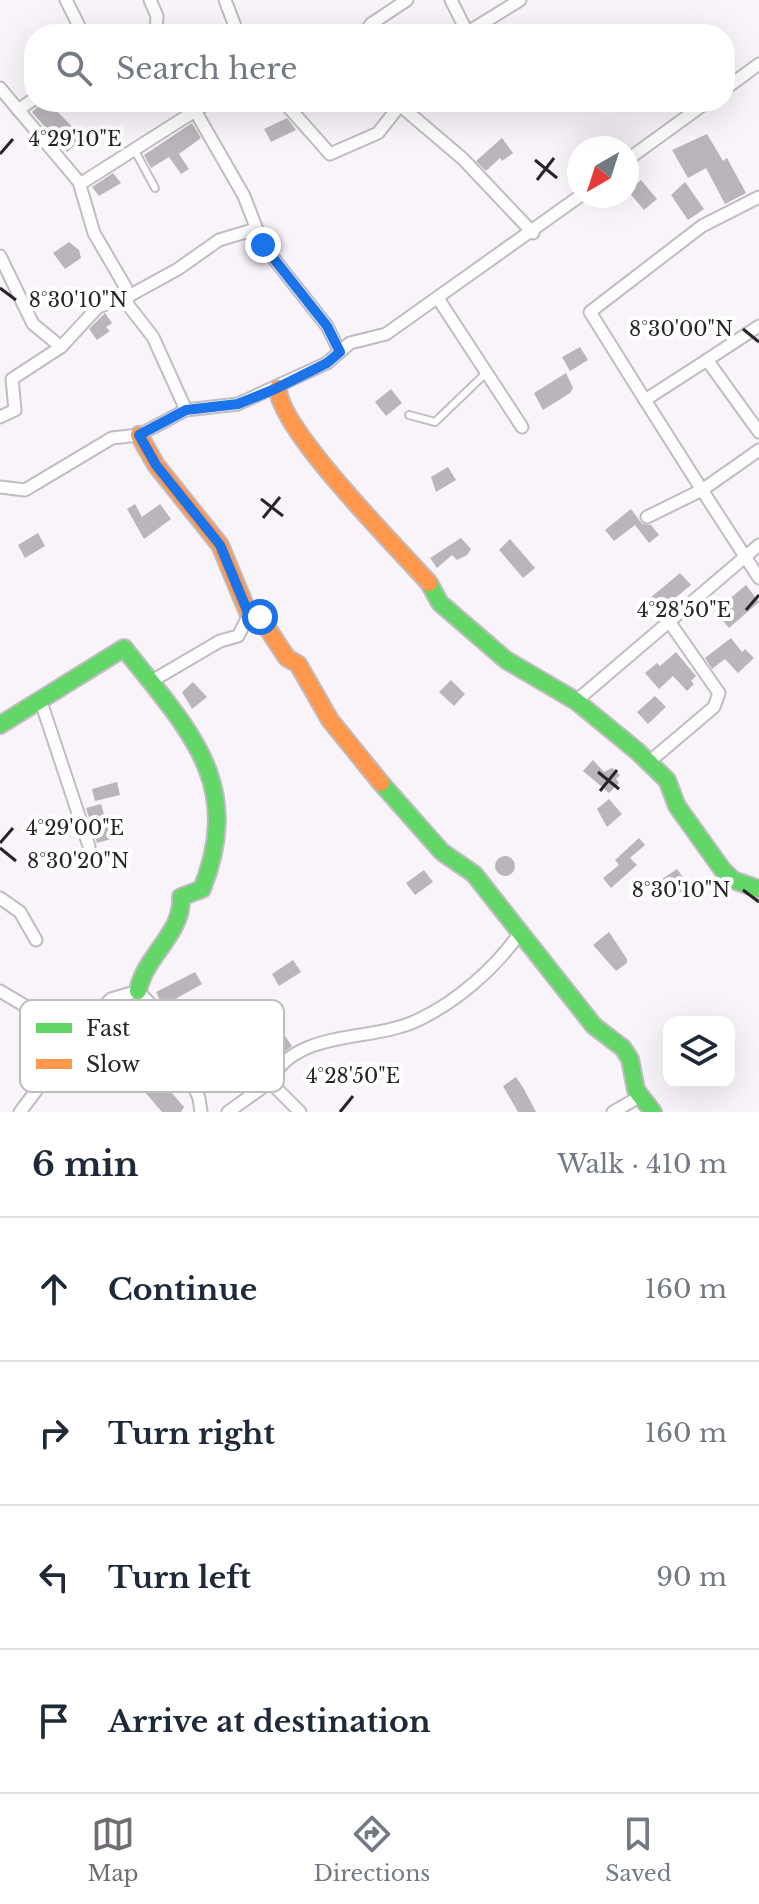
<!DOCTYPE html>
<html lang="en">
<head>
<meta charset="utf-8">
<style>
  :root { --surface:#fff; --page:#f6f6f7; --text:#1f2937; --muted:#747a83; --line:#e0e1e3; --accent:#716d72 }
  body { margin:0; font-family:"Libre Baskerville",serif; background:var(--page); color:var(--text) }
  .controls { position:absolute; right:24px; bottom:24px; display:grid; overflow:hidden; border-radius:16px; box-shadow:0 8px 32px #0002 }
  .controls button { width:72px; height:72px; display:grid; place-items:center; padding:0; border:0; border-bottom:2px solid var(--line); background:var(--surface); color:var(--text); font:40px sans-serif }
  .compass { position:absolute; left:567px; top:136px; width:72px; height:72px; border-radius:50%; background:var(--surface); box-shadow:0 8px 32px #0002; rotate:219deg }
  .stop { position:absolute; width:24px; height:24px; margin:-18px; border:6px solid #1a73e8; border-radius:50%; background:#fff }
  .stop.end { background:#1a73e8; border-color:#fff; box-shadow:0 2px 8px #0008 }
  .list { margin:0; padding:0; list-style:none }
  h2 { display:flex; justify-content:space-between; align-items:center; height:104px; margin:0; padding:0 32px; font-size:34px }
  h2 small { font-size:26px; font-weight:400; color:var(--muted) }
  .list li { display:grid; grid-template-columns:52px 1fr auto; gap:24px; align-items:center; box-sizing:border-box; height:144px; padding:0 32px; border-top:2px solid var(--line) }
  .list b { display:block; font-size:30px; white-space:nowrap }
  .list em { font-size:26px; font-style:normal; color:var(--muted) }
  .icon { flex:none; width:44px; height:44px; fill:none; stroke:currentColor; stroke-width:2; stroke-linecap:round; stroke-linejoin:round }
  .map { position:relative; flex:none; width:759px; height:1112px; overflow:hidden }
  .search { position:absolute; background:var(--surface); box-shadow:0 8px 32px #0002; left:24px; right:24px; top:24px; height:88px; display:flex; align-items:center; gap:20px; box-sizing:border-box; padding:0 28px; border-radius:32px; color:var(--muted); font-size:30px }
  .sheet { height:680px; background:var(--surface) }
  nav { display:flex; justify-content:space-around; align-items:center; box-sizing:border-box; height:112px; border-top:2px solid var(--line); background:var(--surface); font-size:22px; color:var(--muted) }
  nav a { display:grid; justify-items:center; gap:4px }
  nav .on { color:var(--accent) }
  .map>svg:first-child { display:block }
  .building { fill:#b9b5ba }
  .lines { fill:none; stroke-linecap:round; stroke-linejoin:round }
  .lane-casing { stroke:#c0bcc1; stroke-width:10 }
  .street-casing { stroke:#c0bcc1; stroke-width:15 }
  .fast-casing { stroke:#c0bcc1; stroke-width:20 }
  .slow-casing { stroke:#c0bcc1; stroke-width:20 }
  .lane { stroke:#fefdfe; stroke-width:6 }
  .street { stroke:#fefdfe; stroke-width:11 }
  .fast { stroke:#63d668; stroke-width:16 }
  .slow { stroke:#ff974d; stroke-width:16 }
  .route { stroke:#1a73e8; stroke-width:10 }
  .ticks { fill:none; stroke:#282428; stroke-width:3 }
  .key { fill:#fff; stroke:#bebdbe; stroke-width:2 }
  .key-label { font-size:22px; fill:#282428 }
  .ticks-label { font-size:20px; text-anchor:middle; fill:#282428; stroke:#fff; stroke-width:8; stroke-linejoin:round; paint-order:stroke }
</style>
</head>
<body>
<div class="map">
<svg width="759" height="1112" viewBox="0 0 759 1112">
  <rect width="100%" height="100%" fill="#f9f4fa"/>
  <g class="building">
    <path d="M43,102H48L83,138L67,152L32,112Z"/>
    <path d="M287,118L296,130L271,142L264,129Z"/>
    <path d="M192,123L201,138L179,154L189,169L181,174L169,157L151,168L144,155Z"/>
    <path d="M707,134L723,161L727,158L746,193L725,204L706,168L688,178L672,150Z"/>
    <path d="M502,138L513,153L502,161L500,158L486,171L476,161Z"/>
    <path d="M113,173L121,183L99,196L92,187Z"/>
    <path d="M641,180L657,199L644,210L628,191Z"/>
    <path d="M685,182L704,209L688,220L671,195Z"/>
    <path d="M69,242L79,250L81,258L65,269L53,253Z"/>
    <path d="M105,313L112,323L106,327L110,331L97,340L89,329Z"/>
    <path d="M580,347L588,360L570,371L562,357Z"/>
    <path d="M566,373L573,388L570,393L543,410L534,393Z"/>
    <path d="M391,389L402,403L386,416L375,402Z"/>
    <path d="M448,467L456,480L436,492L431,477Z"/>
    <path d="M135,504L142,517L160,504L171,519L144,539L127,509Z"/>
    <path d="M631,509L642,524L651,525L659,535L649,543L635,525L614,541L605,530Z"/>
    <path d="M38,533L45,546L25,558L18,545Z"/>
    <path d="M461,538L471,549L467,555L457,560L452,555L437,568L430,558Z"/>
    <path d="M510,539L535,568L523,578L499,550Z"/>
    <path d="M680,573L691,585L659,611L650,598Z"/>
    <path d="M746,585L759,602L729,628L715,611Z"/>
    <path d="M731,638L742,652L745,649L754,658L738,673L725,659L712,669L705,658Z"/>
    <path d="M676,652L696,676L691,681L694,684L687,691L673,676L659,689L645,673L657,663L660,666Z"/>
    <path d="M451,680L465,694L454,706L439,692Z"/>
    <path d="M193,682L207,697L192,709L182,692Z"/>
    <path d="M655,696L666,707L648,724L637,712Z"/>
    <path d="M593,760L604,772L612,768L620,775L616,779L619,783L609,793L583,771Z"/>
    <path d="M117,782L120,795L95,801L92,789Z"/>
    <path d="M609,799L622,814L607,827L597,809Z"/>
    <path d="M101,804L111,839L97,843L86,808Z"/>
    <path d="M639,838L645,845L630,858L637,865L611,888L603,878L619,865L615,860Z"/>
    <circle cx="505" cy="866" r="10"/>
    <path d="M677,869L689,886L674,897L662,879Z"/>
    <path d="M424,870L433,882L415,895L406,883Z"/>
    <path d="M609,932L627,959V963L616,971L593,945Z"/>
    <path d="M293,960L301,972L279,986L272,974Z"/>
    <path d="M195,972L202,984L163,1006L156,992Z"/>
    <path d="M277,1024L292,1046L282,1054L267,1031Z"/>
    <path d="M168,1058L179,1073L165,1085L184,1107L181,1112H162L138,1084Z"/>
    <path d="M516,1077L524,1089L536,1112H518L503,1086Z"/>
  </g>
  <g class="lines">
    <g class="lane-casing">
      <g id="lane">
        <path d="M134,149L155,188"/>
        <path d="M409,415L435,422L486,373"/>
      </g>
    </g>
    <g class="street-casing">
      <g id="street">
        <path d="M66,0L83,34"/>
        <path d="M150,0L157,16L156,34"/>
        <path d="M225,0L238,34"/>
        <path d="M451,0L467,32"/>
        <path d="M139,34L154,31"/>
        <path d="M364,34L371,24L407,0"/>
        <path d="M465,34L520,0"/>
        <path d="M0,88L79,182L94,233L126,288L128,305L153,337L186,410"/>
        <path d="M725,89L759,64"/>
        <path d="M190,102L244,196L263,245L327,326L340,352"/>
        <path d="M284,102L330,154L378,133L400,105"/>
        <path d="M396,102L463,159L533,233"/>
        <path d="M18,110L34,99"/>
        <path d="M627,160L707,102"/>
        <path d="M80,184L209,102"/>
        <path d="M759,197L702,226L590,312L645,400L707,360L759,432"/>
        <path d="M0,256L33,324L61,347"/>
        <path d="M439,300L522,427"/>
        <path d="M707,360L759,326"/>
        <path d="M645,400L702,490L647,517"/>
        <path d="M0,417L15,410L12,379L61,347L98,307L127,297L178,269L219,240L256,229"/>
        <path d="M759,450L702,490L759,578"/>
        <path d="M0,487L25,490L112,438L139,435L186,410L238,404L327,363L350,343L386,334L580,196"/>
        <path d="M150,682L220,641L238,636L249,615"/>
        <path d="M576,701L759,545"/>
        <path d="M41,702L89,846"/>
        <path d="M649,762L714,707L719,693L668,620"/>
        <path d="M0,898L20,912L36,940"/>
        <path d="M0,991L27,1007"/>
        <path d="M270,1082C295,1028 371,1043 418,1020C458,1001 494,969 520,933"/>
        <path d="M20,1112L84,1027L111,999L138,991L157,1011L159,1027L180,1056L199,1098L201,1112"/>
        <path d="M228,1112L270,1082L300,1112"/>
        <path d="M613,1112L641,1096"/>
      </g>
    </g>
    <g class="fast-casing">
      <g id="fast">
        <path d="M429,583L440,603L506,660L576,701L637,751L667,780L677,806L722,869L733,880L759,889"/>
        <path d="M0,725L124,648C187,729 245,781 202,889L181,897C183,934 145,955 138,991"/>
        <path d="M381,783L442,852L474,874L594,1026L623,1048L630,1059L636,1090L653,1112"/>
      </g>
    </g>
    <g class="slow-casing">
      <g id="slow">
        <path d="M278,388C278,428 398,548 429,583"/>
        <path d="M139,435L156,465L220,545L249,615L260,617L287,658L298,664L330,720L381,783"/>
      </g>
    </g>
    <use href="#lane" class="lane"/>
    <use href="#street" class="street"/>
    <use href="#fast" class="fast"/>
    <use href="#slow" class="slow"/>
  </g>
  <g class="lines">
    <path class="route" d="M260,617L249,615L220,545L156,465L139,435L186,410L238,404L275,389L327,363L340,352L327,326L263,245"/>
  </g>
  <path class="ticks" d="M0,154L13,139M535,160L557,178M537,180L554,158M0,288L16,300M743,329L759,342M261,499L283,516M263,518L280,497M746,610L759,595M598,772L619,789M600,791L617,770M0,843L13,828M0,848L16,861M743,890L759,902M340,1112L353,1096"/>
  <rect x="20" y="1000" width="264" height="92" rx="12" class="key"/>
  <rect x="36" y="1023" width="36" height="10" fill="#63d668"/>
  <rect x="36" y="1059" width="36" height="10" fill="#ff974d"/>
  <g class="key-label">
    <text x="86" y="1036">Fast</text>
    <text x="86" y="1072">Slow</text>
  </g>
  <g class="ticks-label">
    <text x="75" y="146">4°29'10"E</text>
    <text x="78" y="307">8°30'10"N</text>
    <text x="681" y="336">8°30'00"N</text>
    <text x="684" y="617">4°28'50"E</text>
    <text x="75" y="835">4°29'00"E</text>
    <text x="78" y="868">8°30'20"N</text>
    <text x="681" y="897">8°30'10"N</text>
    <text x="353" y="1083">4°28'50"E</text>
  </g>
</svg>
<div class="controls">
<button><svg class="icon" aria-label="layers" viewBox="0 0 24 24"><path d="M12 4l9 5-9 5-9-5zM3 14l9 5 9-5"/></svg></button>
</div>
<svg class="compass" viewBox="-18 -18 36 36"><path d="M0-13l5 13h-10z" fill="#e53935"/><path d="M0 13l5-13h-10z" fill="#747a83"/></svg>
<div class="stop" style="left:260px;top:617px"></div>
<div class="stop end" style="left:263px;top:245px"></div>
<div class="search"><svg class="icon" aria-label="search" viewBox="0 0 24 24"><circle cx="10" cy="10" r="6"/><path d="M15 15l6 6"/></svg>Search here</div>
</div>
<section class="sheet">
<h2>6 min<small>Walk · 410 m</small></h2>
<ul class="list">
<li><svg class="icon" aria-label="ahead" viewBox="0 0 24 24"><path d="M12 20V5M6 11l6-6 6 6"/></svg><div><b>Continue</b></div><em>160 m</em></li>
<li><svg class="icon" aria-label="right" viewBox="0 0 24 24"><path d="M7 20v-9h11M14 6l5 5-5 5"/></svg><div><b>Turn right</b></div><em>160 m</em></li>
<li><svg class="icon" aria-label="left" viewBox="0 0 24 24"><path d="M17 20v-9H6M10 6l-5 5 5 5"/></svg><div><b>Turn left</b></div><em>90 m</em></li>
<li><svg class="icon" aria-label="arrive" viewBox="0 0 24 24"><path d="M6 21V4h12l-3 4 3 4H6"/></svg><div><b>Arrive at destination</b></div></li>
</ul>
</section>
<nav>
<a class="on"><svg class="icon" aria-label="map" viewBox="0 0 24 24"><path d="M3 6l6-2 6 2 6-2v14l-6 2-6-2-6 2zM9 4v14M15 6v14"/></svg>Map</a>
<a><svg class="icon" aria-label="directions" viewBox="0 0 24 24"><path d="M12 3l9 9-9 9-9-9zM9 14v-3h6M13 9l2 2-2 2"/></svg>Directions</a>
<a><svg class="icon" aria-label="saved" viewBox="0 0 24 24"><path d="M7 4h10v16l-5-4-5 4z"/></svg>Saved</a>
</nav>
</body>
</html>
